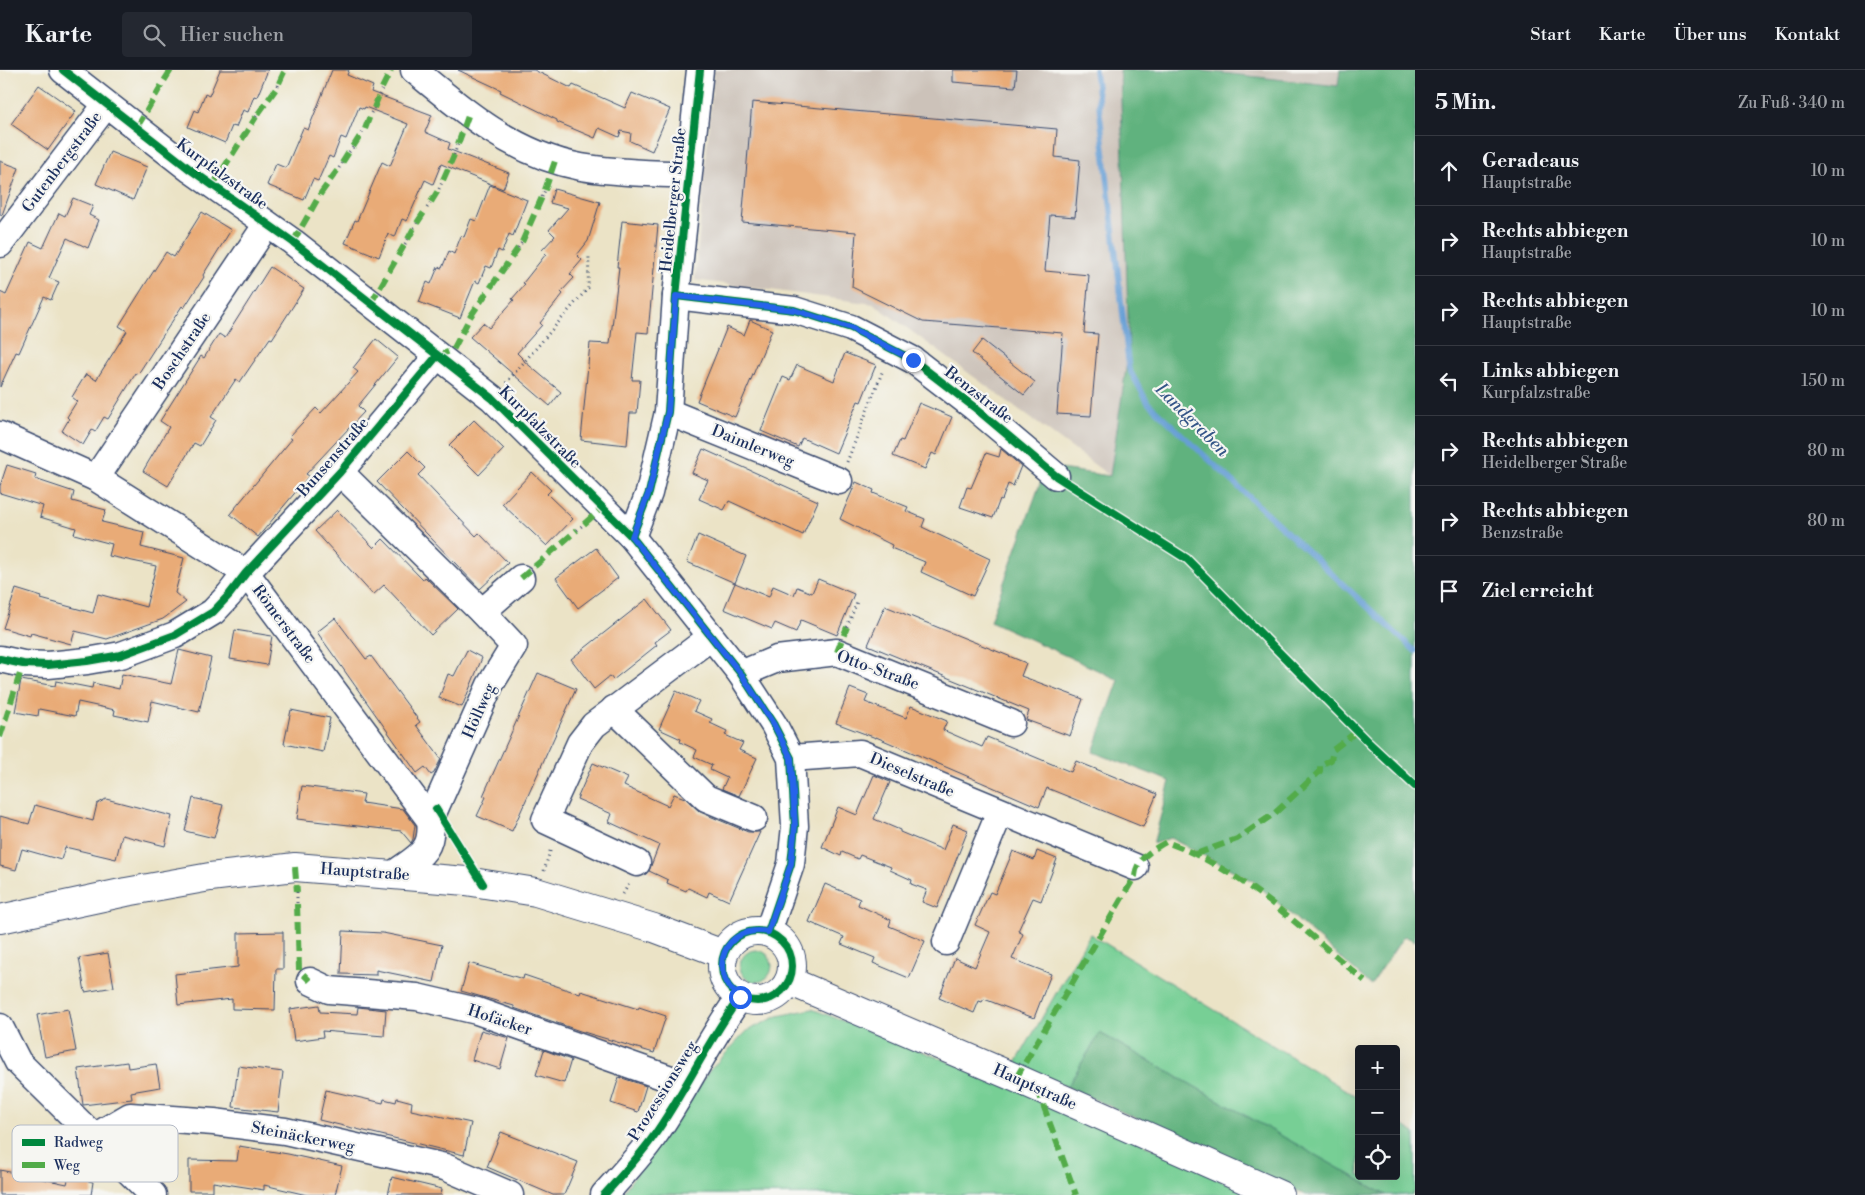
<!DOCTYPE html>
<html lang="de">
<head>
<meta charset="utf-8">
<style>
  :root { --surface:#171b24; --page:#242831; --text:#f1f3f6; --muted:#9ea1a6; --line:#363941 }
  body { margin:0; font-family:"Libre Bodoni",serif; background:var(--page); color:var(--text) }
  .controls { position:absolute; right:15px; bottom:15px; display:grid; overflow:hidden; border-radius:5px; box-shadow:0 5px 20px #0002 }
  .controls button { width:45px; height:45px; display:grid; place-items:center; padding:0; border:0; border-bottom:1px solid var(--line); background:var(--surface); color:var(--text); font:25px sans-serif }
  .stop { position:absolute; width:15px; height:15px; margin:-11px; border:4px solid #2563eb; border-radius:50%; background:#fff }
  .stop.end { background:#2563eb; border-color:#fff; box-shadow:0 1px 5px #0008 }
  .list { margin:0; padding:0; list-style:none }
  h2 { display:flex; justify-content:space-between; align-items:center; height:65px; margin:0; padding:0 20px; font-size:21px }
  h2 small { font-size:16px; font-weight:400; color:var(--muted) }
  .list li { display:grid; grid-template-columns:32px 1fr auto; gap:15px; align-items:center; box-sizing:border-box; height:70px; padding:0 20px; border-top:1px solid var(--line) }
  .list b { display:block; font-size:19px; white-space:nowrap }
  .list p { margin:0; font-size:16px; white-space:nowrap; color:var(--muted) }
  .list em { font-size:16px; font-style:normal; color:var(--muted) }
  .icon { flex:none; width:28px; height:28px; fill:none; stroke:currentColor; stroke-width:2; stroke-linecap:round; stroke-linejoin:round }
  .map { position:relative; flex:none; width:1415px; height:1125px; overflow:hidden }
  header { display:flex; align-items:center; gap:30px; box-sizing:border-box; height:70px; padding:0 25px; background:var(--surface); border-bottom:1px solid var(--line) }
  header strong { font-size:24px }
  nav { display:flex; gap:28px; margin-inline-start:auto; font-size:18px }
  .search { width:350px; height:45px; background:var(--page); display:flex; align-items:center; gap:12px; box-sizing:border-box; padding:0 18px; border-radius:5px; color:var(--muted); font-size:19px }
  main { display:flex }
  aside { flex:1; background:var(--surface) }
  .map>svg:first-child { display:block }
  .industrial { fill:#ccc2b9 }
  .green { fill:#77cf95; stroke:#497f7a }
  .forest { fill:#61b27e; stroke:#3e706e }
  .lines { fill:none; stroke-linecap:round; stroke-linejoin:round }
  .stream { stroke:#669fd5; stroke-width:5.5 }
  .building { fill:#e9ab77 }
  .minor-casing { stroke:#3a4a6e; stroke-width:29 }
  .major-casing { stroke:#3a4a6e; stroke-width:30 }
  .path { stroke:#3a4a6e; stroke-width:3; stroke-dasharray:1 4; stroke-linecap:butt }
  .minor { stroke:#fff; stroke-width:26 }
  .major { stroke:#fff; stroke-width:28 }
  .quiet { stroke:#52ab49; stroke-width:6; stroke-dasharray:12 6; stroke-linecap:butt }
  .cycleway-casing { stroke:#f6f6f2; stroke-width:11 }
  .cycleway { stroke:#00873e; stroke-width:8 }
  .route { stroke:#2563eb; stroke-width:6 }
  .labels { text-anchor:middle; dominant-baseline:central; stroke-width:4.5; stroke-linejoin:round; paint-order:stroke }
  .street-label { font-size:16px; fill:#1b2f5e; stroke:#f6f6f2 }
  .water-label { font-size:18px; font-style:italic; fill:#355688; stroke:#f6f6f2 }
  .key { fill:#f6f6f2; stroke:#b4bac6; stroke-width:1 }
  .key-label { font-size:14px; fill:#1b2f5e }
</style>
</head>
<body>
<header>
<strong>Karte</strong>
<div class="search"><svg class="icon" aria-label="search" viewBox="0 0 24 24"><circle cx="10" cy="10" r="6"/><path d="M15 15l6 6"/></svg>Hier suchen</div>
<nav><a>Start</a><a>Karte</a><a>Über uns</a><a>Kontakt</a></nav>
</header>
<main>
<div class="map">
<svg width="1415" height="1125" viewBox="0 0 1415 1125">
  <rect width="100%" height="100%" fill="#f6f6f2"/>
  <filter id="ink" filterUnits="userSpaceOnUse"><feTurbulence type="fractalNoise" baseFrequency=".02" numOctaves="2"/><feDisplacementMap in="SourceGraphic" scale="10" xChannelSelector="R" yChannelSelector="G"/><feConvolveMatrix kernelMatrix="1 2 1 2 8 2 1 2 1" color-interpolation-filters="sRGB"/></filter>
  <filter id="wash" filterUnits="userSpaceOnUse"><feTurbulence type="fractalNoise" baseFrequency=".0096" numOctaves="4" result="noise"/><feDisplacementMap in="SourceGraphic" scale="20" xChannelSelector="R" yChannelSelector="G"/><feGaussianBlur stdDeviation="1.12" result="paint"/><feColorMatrix in="noise" values="0 0 0 0 0 0 0 0 0 0 0 0 0 0 0 0 0 1.4 0 .05"/><feComposite in="paint" operator="in"/></filter>
  <g filter="url(#wash)">
    <rect width="100%" height="100%" fill="#ebe3c6"/>
    <g class="industrial">
      <path d="M714,0H1120L1129,278L1110,406L874,234L695,210Z"/>
      <path d="M1195,0H1340L1338,16Z"/>
    </g>
    <g class="green">
      <path d="M1090,864L1359,1028V1106H1396V1051L1415,1063V1120L1412,1125H1386L1100,963L1067,1017L1016,993Z"/>
      <circle cx="756" cy="896" r="16"/>
      <path d="M812,939L1064,1036L1253,1125L622,1124L710,1000L747,961L778,946Z"/>
    </g>
    <g class="forest">
      <path d="M1120,0H1195L1338,16L1340,0H1415V871L1404,866L1371,915L1253,811L1170,768L1153,774L1170,711L1093,682L1119,610L990,551L1046,397L1110,406L1129,278Z"/>
      <path d="M1100,963L1386,1125H1306L1067,1017Z"/>
    </g>
    <g class="lines">
      <path class="stream" d="M1095,0L1129,299L1148,333L1415,581"/>
    </g>
    <g id="blocks">
      <g class="building">
        <path d="M220,0H268L257,27L254,26L248,42L243,40L236,57L232,56L225,73L188,57L195,40L198,42L205,24L209,26Z"/>
        <path d="M332,0H349L347,5L373,16L371,22L432,45L425,62L450,73L448,79L509,103L503,119L441,94L433,114L425,110L407,151L402,149L395,167L388,164L379,187L345,173L355,150L357,151L382,92L390,96L408,54L365,37L364,39L359,37L346,69L341,67L333,88L329,86L318,111L313,109L304,130L267,115L276,94L286,98L303,58L308,60Z"/>
        <path d="M458,0H534L571,18L573,15L625,38L632,23L670,39L652,81L630,71L631,63L621,61L619,67L599,58L595,68L557,52V50L500,22L501,20Z"/>
        <path d="M953,0H1017L1015,17L953,12Z"/>
        <path d="M39,15L76,41L48,80L11,54Z"/>
        <path d="M752,32L1057,59L1055,87L1080,90L1075,147L1050,145L1045,201L1089,205L1084,263L1098,264L1091,346L1057,344L1063,263L923,252L852,217L856,162L742,152Z"/>
        <path d="M110,82L147,97L133,130L96,114Z"/>
        <path d="M0,91L19,98L2,145L0,144Z"/>
        <path d="M490,115L527,130L513,166L509,164L502,182L498,180L491,198L486,196L479,213L475,211L460,248L419,232L427,212L431,214L438,197L442,198L449,181L454,184L461,166L464,167L471,149L476,151Z"/>
        <path d="M554,119L600,132L588,171L577,185L582,190L570,204L574,208L561,222L563,224L540,253L542,255L517,283L524,290V291L561,322L550,336L470,267L483,253L489,258L514,230L512,229L525,214L523,213L546,184L542,180L555,166L549,160L568,138L550,133Z"/>
        <path d="M73,128L93,136L89,145L99,150L88,178L67,168L49,208L59,212L51,230L44,227L19,283L16,282L0,317V222L6,225L30,172L43,178L59,143L65,146Z"/>
        <path d="M202,142L231,160L203,205L204,207L184,238L182,236L138,304L136,303L108,349L104,347L95,362L92,360L83,375L62,361L69,349L67,347L77,331L72,327L86,304L96,310L127,261L119,256L146,213L166,182L174,187Z"/>
        <path d="M622,151L658,155L648,263L637,262L632,310H640L637,343H630L627,375L581,370L590,273L610,274L619,197H617Z"/>
        <path d="M270,197L304,219L272,269L270,268L240,312L236,309L211,347L216,350L200,376L194,373L168,416L143,401L169,357L160,351L201,286L204,288L219,264L225,268Z"/>
        <path d="M750,250L772,260L735,347L697,331L727,257L744,265Z"/>
        <path d="M376,269L398,287L358,336L364,342L306,404L309,406L258,467L230,444L292,369L289,367L316,338L321,343L358,302L353,298Z"/>
        <path d="M982,270L1035,312L1024,325L972,283Z"/>
        <path d="M845,283L876,295L861,332L858,331L836,383L802,368L798,377L761,361L783,307L790,310L797,295L834,311Z"/>
        <path d="M919,333L952,347L936,385L932,383L925,399L893,386L900,370L903,371Z"/>
        <path d="M474,350L504,379L479,405L449,375Z"/>
        <path d="M703,379L818,431L803,465L729,431L724,440L699,429L708,410L692,403Z"/>
        <path d="M1001,379L1021,396L1013,416L1008,414L1002,430L1000,429L993,448L960,437L967,417L971,418L986,383L999,387Z"/>
        <path d="M408,381L425,398L418,405L476,466L479,463L508,493L480,519L377,412Z"/>
        <path d="M7,395L36,404L35,409L74,422L72,431L106,440L102,452L144,462L141,477L184,488L175,523L186,532L163,549L107,569L75,561L71,574L31,563L30,566L3,558L16,519L42,527L41,529L93,543L98,524L146,537L156,496L109,486L112,474L74,464L76,458L40,447L43,436L0,423V416Z"/>
        <path d="M532,402L551,420L547,424L573,449L547,476L502,434Z"/>
        <path d="M856,412L874,420L873,423L908,437L906,441L925,449L922,457L990,489L973,526L921,502L925,492L891,478L892,475L840,449Z"/>
        <path d="M337,440L374,478L383,469L423,510L425,507L458,539L431,565L384,515L373,525L315,461Z"/>
        <path d="M698,465L746,486L735,513L687,492Z"/>
        <path d="M596,478L618,508L578,538L556,508Z"/>
        <path d="M818,509L854,524L837,565L801,550L796,562L775,553L772,559L724,539L735,513L769,527L773,516L794,525L797,517L812,523Z"/>
        <path d="M647,529L671,560L655,572L657,575L613,610L610,606L594,619L571,589Z"/>
        <path d="M885,536L1026,593L1021,606L1083,629L1070,666L1026,650L1029,641L868,575Z"/>
        <path d="M335,548L366,589L371,586L420,652L416,655L441,689L434,703L431,705L425,697L417,703L317,562Z"/>
        <path d="M235,560L272,566L267,595L230,589Z"/>
        <path d="M179,580L211,588L199,642L152,631L148,652L114,645L115,640L78,632L75,646L39,639L38,646L15,642L21,610L55,616L56,611L92,618L93,613L119,619L122,604L171,614Z"/>
        <path d="M467,580L482,588L462,637L439,628L448,604L454,606Z"/>
        <path d="M538,603L576,619L512,761L477,746L486,727L483,726Z"/>
        <path d="M850,618L868,625L865,632L906,648L911,636L947,651L943,660L982,677L987,667L1071,702L1076,691L1157,724L1143,757L1047,718L1039,737L876,667V668L836,653Z"/>
        <path d="M676,621L699,631L694,641L712,649L710,653L727,661L725,665L743,673L739,680L757,688L739,726L722,719L727,708L710,700L712,695L694,687L697,680L680,672L681,669L659,659Z"/>
        <path d="M291,640L330,648L323,682L284,674Z"/>
        <path d="M593,693L628,708L624,716L668,736L674,724L685,728L700,742L748,762H760L729,831L709,822L707,827L688,818L686,821L667,813L668,810L649,801L659,775L609,752L612,744L577,729Z"/>
        <path d="M874,705L890,712L874,749L900,760V762L943,780L953,754L968,760L937,838L922,832L927,820L911,814L912,810L890,800L891,797L860,785L858,789L842,782L841,786L822,777L838,737L857,745Z"/>
        <path d="M302,716L364,724L362,733L403,739L415,755L413,769L411,773L401,761L297,749Z"/>
        <path d="M193,728L223,735L214,768L185,761Z"/>
        <path d="M106,729L172,746L165,776L122,765L116,789L65,777L61,790L22,779L16,800L0,796V746L29,754L35,735L93,751L97,734Z"/>
        <path d="M1013,781L1034,790L1037,781L1057,789L1041,831L1033,828L1018,861L1023,864L1012,889L1051,904L1034,948L984,929L982,932L979,931L974,943L939,928L955,888L975,897L990,862L975,855L990,822L995,824Z"/>
        <path d="M825,814L860,829L858,835L891,850L889,856L925,871L909,908L873,893L875,888L841,874L844,867L809,852Z"/>
        <path d="M343,861L383,863L442,875L434,912L376,900V905L341,904Z"/>
        <path d="M283,862V899H276L275,940L232,939V929L178,935L175,904L238,897V863Z"/>
        <path d="M108,883L114,917L85,922L79,888Z"/>
        <path d="M469,893L523,909L524,905L580,924L581,921L638,939L639,937L666,946L654,983L580,961L514,938V936L461,921Z"/>
        <path d="M319,935L320,942L357,944L358,937L386,940L384,966L322,961L323,967L294,971L290,939Z"/>
        <path d="M68,939L76,981L45,987L37,945Z"/>
        <path d="M481,960L509,968L500,999L472,990Z"/>
        <path d="M544,980L571,990L564,1013L536,1005Z"/>
        <path d="M127,992L128,998L156,994L160,1017L131,1022L132,1029L83,1035L78,999Z"/>
        <path d="M238,996L283,1002L278,1042L233,1037Z"/>
        <path d="M619,1007L646,1016L638,1042L611,1033Z"/>
        <path d="M326,1020L383,1033L384,1029L396,1032L397,1028L412,1032L411,1040L471,1053L464,1085L319,1050Z"/>
        <path d="M501,1062L578,1092L564,1125H553L487,1097Z"/>
        <path d="M239,1076L288,1084L342,1096L335,1125H307L264,1115V1120L213,1112V1121H189V1090L237,1091Z"/>
        <path d="M0,1100L67,1114L69,1106L93,1112L91,1125H0Z"/>
        <path d="M392,1107L442,1119L441,1125H388Z"/>
      </g>
    </g>
  </g>
  <g filter="url(#ink)">
    <use href="#blocks" fill-opacity="0" stroke="#3a4a6e" stroke-width="1"/>
    <g class="lines">
      <g class="minor-casing">
        <g id="minor">
          <path d="M63,0L191,100L293,172L492,328L632,467L741,604L774,655L791,688L795,756L791,794L768,862"/>
          <path d="M414,0C463,41 515,85 581,97C616,103 653,103 688,105"/>
          <path d="M0,174L106,35"/>
          <path d="M676,226L794,240L851,258L913,290L974,337L1056,406"/>
          <path d="M668,342L839,411"/>
          <path d="M0,365L96,408L246,503L430,750C434,782 417,787 394,804"/>
          <path d="M340,402L482,542L514,576L490,615L430,750"/>
          <path d="M96,408L267,154"/>
          <path d="M632,467L649,423L668,342L676,226L700,0"/>
          <path d="M482,542L521,508"/>
          <path d="M0,589L23,594L48,595L87,591L121,585L175,565L213,542L229,525L246,503L340,402L437,286"/>
          <path d="M741,604L777,589L837,582L1011,653"/>
          <path d="M614,639L706,728L754,748"/>
          <path d="M791,688L860,683L1135,797"/>
          <path d="M637,793L545,750L580,673L594,655L711,567"/>
          <path d="M946,872L1000,742"/>
          <path d="M310,911L329,920L417,927L477,941L685,1014"/>
          <path d="M0,957L18,992L153,1125"/>
          <path d="M94,1067L130,1046L214,1052L285,1061L445,1097L510,1125"/>
          <path d="M604,1125C621,1106 639,1087 653,1067C685,1022 707,972 740,927"/>
        </g>
      </g>
      <g class="major-casing">
        <g id="major">
          <path d="M0,849L126,822L210,807L295,797L466,811L536,822L654,858L723,884"/>
          <circle cx="757" cy="896" r="35"/>
          <path d="M789,911L1016,1008L1280,1125"/>
        </g>
      </g>
      <g class="path">
        <path d="M278,16L279,13"/>
        <path d="M379,25L382,18"/>
        <path d="M371,43L374,38"/>
        <path d="M256,47L258,44"/>
        <path d="M362,63L365,59"/>
        <path d="M349,82L353,77"/>
        <path d="M454,85L458,74"/>
        <path d="M339,98L342,93"/>
        <path d="M439,119L443,110"/>
        <path d="M542,127L545,120"/>
        <path d="M427,138L431,132"/>
        <path d="M414,158L417,153"/>
        <path d="M405,174L408,169"/>
        <path d="M518,178L522,172"/>
        <path d="M506,313L588,218L589,186"/>
        <path d="M847,392L883,300"/>
        <path d="M577,460L584,454"/>
        <path d="M847,557L857,532"/>
        <path d="M544,801L551,778"/>
        <path d="M297,822V834"/>
        <path d="M623,824L630,812"/>
      </g>
      <use href="#minor" class="minor"/>
      <use href="#major" class="major"/>
      <g class="quiet">
        <path d="M279,13L285,0"/>
        <path d="M382,18L391,0"/>
        <path d="M374,38L379,25"/>
        <path d="M258,44L278,16"/>
        <path d="M137,57C149,38 159,18 171,0"/>
        <path d="M365,59L371,43"/>
        <path d="M458,74L468,46"/>
        <path d="M353,77L362,63"/>
        <path d="M342,93L349,82"/>
        <path d="M443,110L454,85"/>
        <path d="M213,115L256,47"/>
        <path d="M545,120L555,91"/>
        <path d="M431,132L439,119"/>
        <path d="M417,153L427,138"/>
        <path d="M408,169L414,158"/>
        <path d="M293,172L321,123L339,98"/>
        <path d="M522,172L542,127"/>
        <path d="M371,233L405,174"/>
        <path d="M437,286L453,280L470,247L518,178"/>
        <path d="M584,454L602,438"/>
        <path d="M521,508L577,460"/>
        <path d="M837,582L847,557"/>
        <path d="M0,667L23,594"/>
        <path d="M1196,784L1237,769L1275,743L1320,701V695L1331,690L1333,680L1357,661"/>
        <path d="M295,797L297,822"/>
        <path d="M297,834L299,900L310,911"/>
        <path d="M1016,1008L1135,806C1136,789 1152,780 1166,772C1241,798 1304,861 1365,911"/>
        <path d="M1037,1018L1076,1125"/>
      </g>
      <g class="cycleway-casing">
        <g id="cycleway">
          <path d="M63,0L191,100L293,172L492,328L632,467L741,604L774,655L791,688L795,756L791,794L768,862"/>
          <path d="M676,226L794,240L851,258L913,290L974,337L1056,406L1187,489L1369,673L1415,716"/>
          <path d="M632,467L649,423L668,342L676,226L700,0"/>
          <path d="M0,589L23,594L48,595L87,591L121,585L175,565L213,542L229,525L246,503L340,402L437,286"/>
          <path d="M436,739L483,814"/>
          <circle cx="757" cy="896" r="35"/>
          <path d="M604,1125C621,1106 639,1087 653,1067C685,1022 707,972 740,927"/>
        </g>
      </g>
      <use href="#cycleway" class="cycleway"/>
    </g>
  </g>
  <g class="lines" filter="url(#ink)">
    <path class="route" d="M740,927C705,902 725,853 768,862L791,794L795,756L791,688L774,655L741,604L632,467L649,422L668,342L676,226L794,240L851,258L913,290"/>
  </g>
  <g class="labels">
    <g class="street-label">
      <text transform="translate(62 92) rotate(-53)">Gutenbergstraße</text>
      <text transform="translate(222 104) rotate(36)">Kurpfalzstraße</text>
      <text transform="translate(673 130) rotate(-84)">Heidelberger Straße</text>
      <text transform="translate(182 281) rotate(-56)">Boschstraße</text>
      <text transform="translate(979 325) rotate(38)">Benzstraße</text>
      <text transform="translate(540 357) rotate(45)">Kurpfalzstraße</text>
      <text transform="translate(753 376) rotate(22)">Daimlerweg</text>
      <text transform="translate(333 387) rotate(-49)">Bunsenstraße</text>
      <text transform="translate(284 554) rotate(53)">Römerstraße</text>
      <text transform="translate(878 600) rotate(20)">Otto-Straße</text>
      <text transform="translate(479 641) rotate(-66)">Höllweg</text>
      <text transform="translate(912 705) rotate(23)">Dieselstraße</text>
      <text transform="translate(365 802) rotate(4)">Hauptstraße</text>
      <text transform="translate(500 950) rotate(18)">Hofäcker</text>
      <text transform="translate(1035 1017) rotate(24)">Hauptstraße</text>
      <text transform="translate(663 1021) rotate(-58)">Prozessionsweg</text>
      <text transform="translate(303 1067) rotate(11)">Steinäckerweg</text>
    </g>
    <g class="water-label">
      <text transform="translate(1192 350) rotate(45)">Landgraben</text>
    </g>
  </g>
  <rect x="12" y="1055" width="166" height="57" rx="8" class="key"/>
  <rect x="22" y="1069" width="23" height="7" fill="#00873e"/>
  <rect x="22" y="1092" width="23" height="6" fill="#52ab49"/>
  <g class="key-label">
    <text x="54" y="1077">Radweg</text>
    <text x="54" y="1100">Weg</text>
  </g>
</svg>
<div class="controls">
<button>+</button>
<button>−</button>
<button><svg class="icon" aria-label="locate" viewBox="0 0 24 24"><circle cx="12" cy="12" r="6"/><path d="M12 2v4M12 18v4M2 12h4M18 12h4"/></svg></button>
</div>
<div class="stop" style="left:740px;top:927px"></div>
<div class="stop end" style="left:913px;top:290px"></div>
</div>
<aside>
<h2>5 Min.<small>Zu Fuß · 340 m</small></h2>
<ul class="list">
<li><svg class="icon" aria-label="ahead" viewBox="0 0 24 24"><path d="M12 20V5M6 11l6-6 6 6"/></svg><div><b>Geradeaus</b><p>Hauptstraße</p></div><em>10 m</em></li>
<li><svg class="icon" aria-label="right" viewBox="0 0 24 24"><path d="M7 20v-9h11M14 6l5 5-5 5"/></svg><div><b>Rechts abbiegen</b><p>Hauptstraße</p></div><em>10 m</em></li>
<li><svg class="icon" aria-label="right" viewBox="0 0 24 24"><path d="M7 20v-9h11M14 6l5 5-5 5"/></svg><div><b>Rechts abbiegen</b><p>Hauptstraße</p></div><em>10 m</em></li>
<li><svg class="icon" aria-label="left" viewBox="0 0 24 24"><path d="M17 20v-9H6M10 6l-5 5 5 5"/></svg><div><b>Links abbiegen</b><p>Kurpfalzstraße</p></div><em>150 m</em></li>
<li><svg class="icon" aria-label="right" viewBox="0 0 24 24"><path d="M7 20v-9h11M14 6l5 5-5 5"/></svg><div><b>Rechts abbiegen</b><p>Heidelberger Straße</p></div><em>80 m</em></li>
<li><svg class="icon" aria-label="right" viewBox="0 0 24 24"><path d="M7 20v-9h11M14 6l5 5-5 5"/></svg><div><b>Rechts abbiegen</b><p>Benzstraße</p></div><em>80 m</em></li>
<li><svg class="icon" aria-label="arrive" viewBox="0 0 24 24"><path d="M6 21V4h12l-3 4 3 4H6"/></svg><div><b>Ziel erreicht</b></div></li>
</ul>
</aside>
</main>
</body>
</html>
